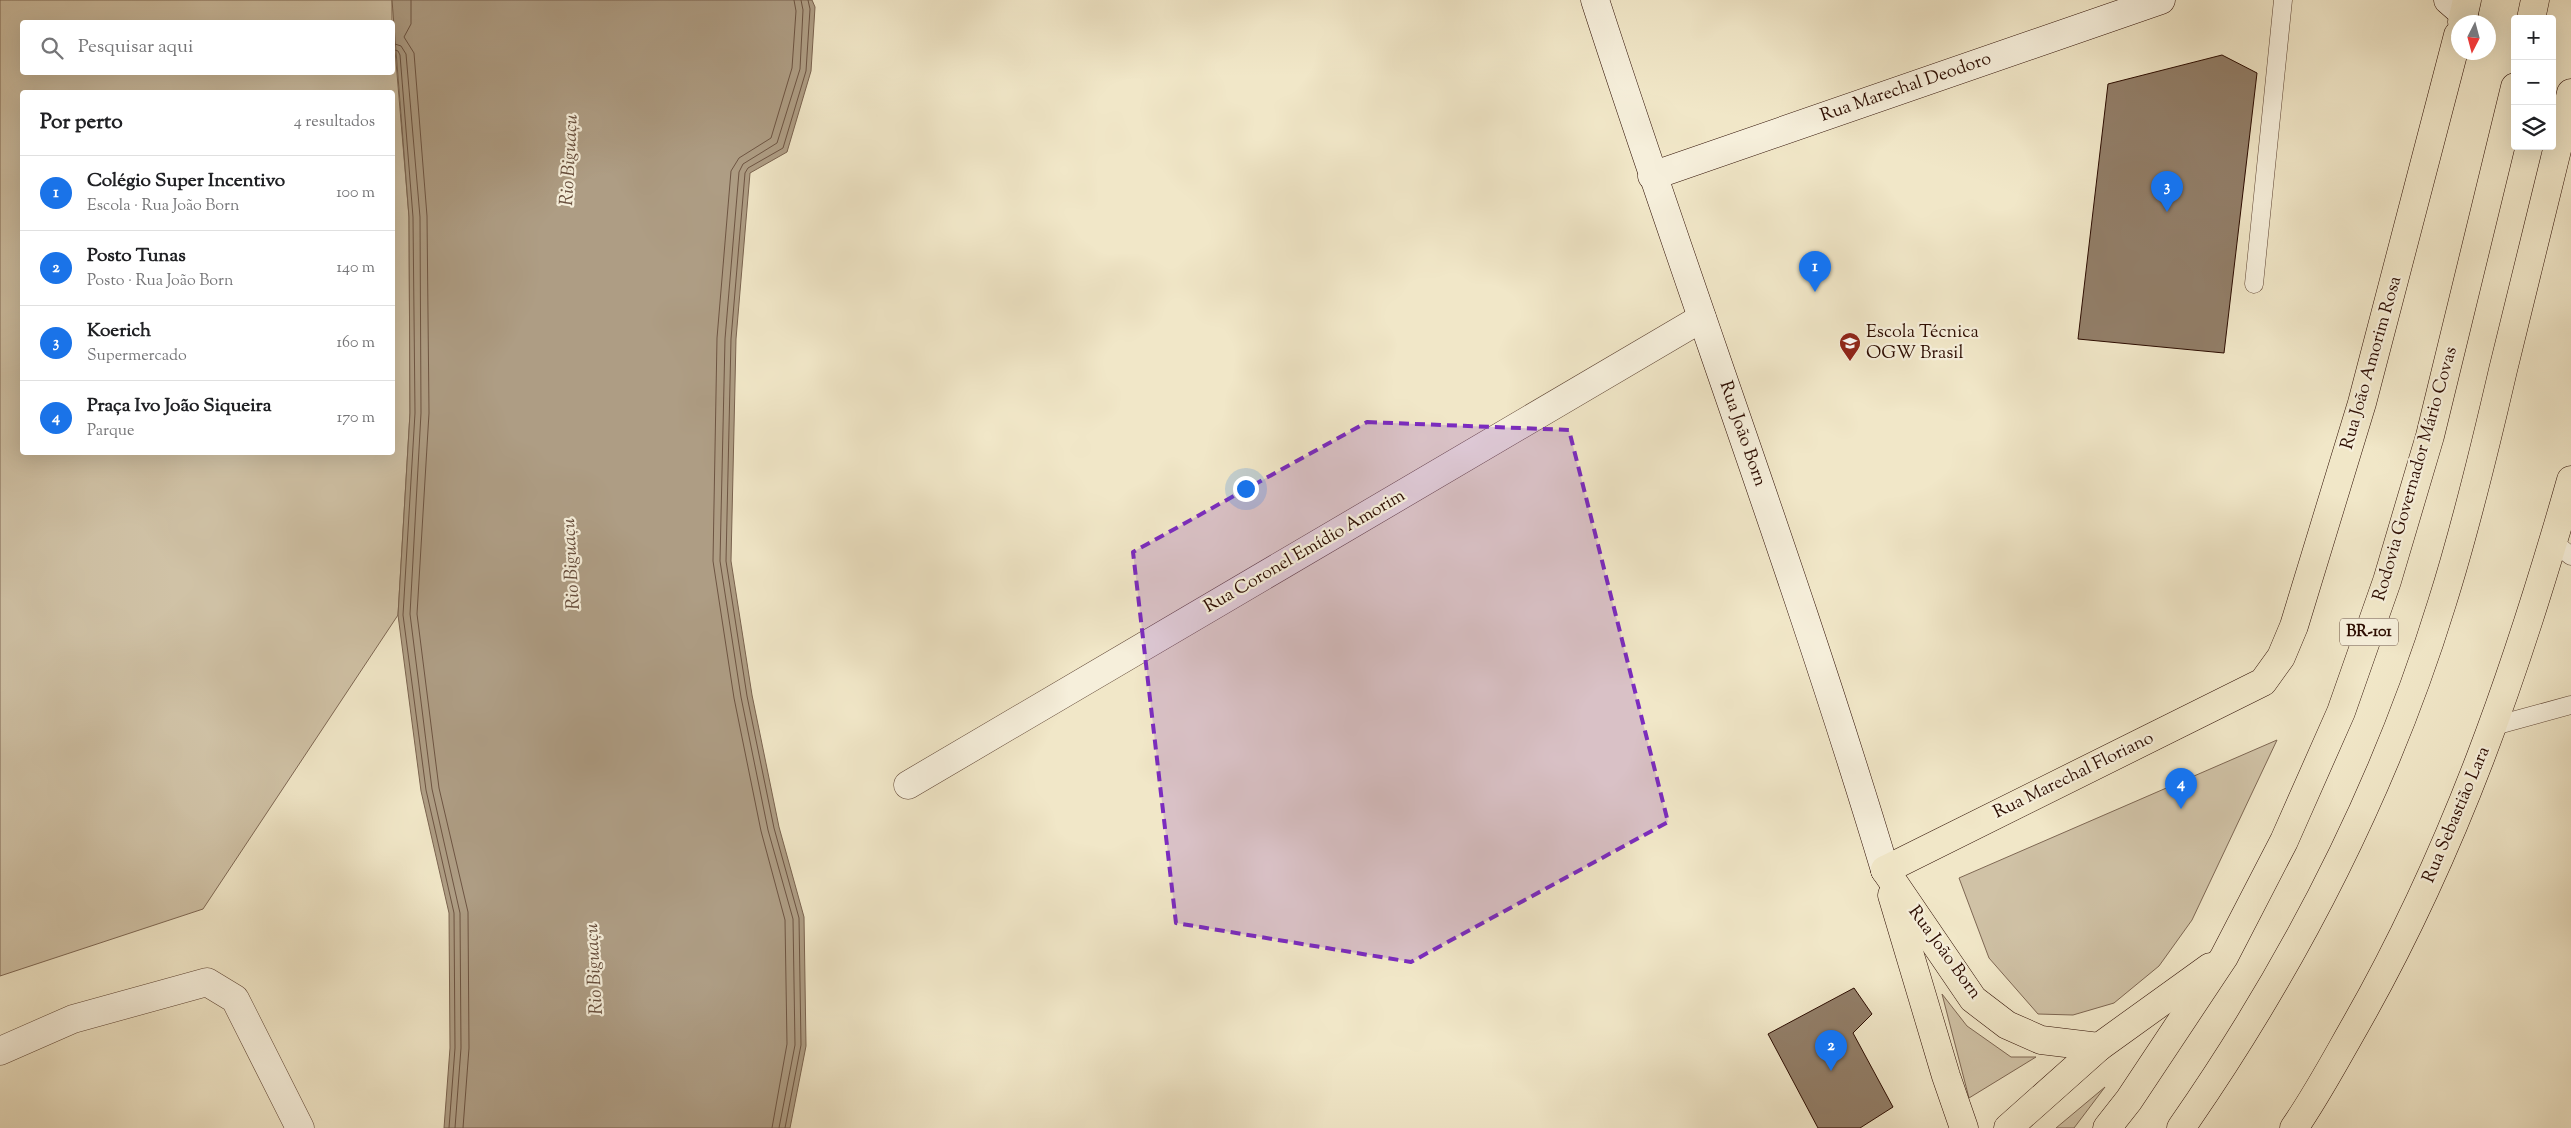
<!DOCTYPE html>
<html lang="pt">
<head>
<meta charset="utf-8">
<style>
  :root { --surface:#fff; --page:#f6f6f6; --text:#202124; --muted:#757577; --line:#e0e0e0; --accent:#1a73e8 }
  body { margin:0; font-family:"Sorts Mill Goudy",serif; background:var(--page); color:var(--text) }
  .controls { position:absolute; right:15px; top:15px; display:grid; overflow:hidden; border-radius:5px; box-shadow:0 5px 20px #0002 }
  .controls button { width:45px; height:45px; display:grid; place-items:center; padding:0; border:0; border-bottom:1px solid var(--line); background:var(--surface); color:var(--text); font:25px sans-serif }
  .compass { position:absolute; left:2451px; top:15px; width:45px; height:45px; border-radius:50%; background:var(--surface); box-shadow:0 5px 20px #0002; rotate:186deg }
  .you { position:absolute; left:1245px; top:488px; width:18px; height:18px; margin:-12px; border:4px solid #fff; border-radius:50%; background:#1a73e8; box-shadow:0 0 0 8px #1a73e833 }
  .badge { display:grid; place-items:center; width:32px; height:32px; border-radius:50%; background:var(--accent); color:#fff; font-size:16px; font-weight:700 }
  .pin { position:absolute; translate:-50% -41px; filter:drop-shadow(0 1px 2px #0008) }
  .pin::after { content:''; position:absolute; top:26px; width:18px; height:15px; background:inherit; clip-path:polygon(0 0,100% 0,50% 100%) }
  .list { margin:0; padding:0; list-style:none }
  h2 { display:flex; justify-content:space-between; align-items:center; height:65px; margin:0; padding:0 20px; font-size:21px }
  h2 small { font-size:16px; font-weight:400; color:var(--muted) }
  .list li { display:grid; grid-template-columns:32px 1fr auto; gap:15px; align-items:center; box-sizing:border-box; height:75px; padding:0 20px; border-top:1px solid var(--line) }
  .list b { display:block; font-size:19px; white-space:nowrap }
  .list p { margin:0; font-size:16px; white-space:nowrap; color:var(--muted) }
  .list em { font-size:16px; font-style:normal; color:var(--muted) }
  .icon { flex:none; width:28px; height:28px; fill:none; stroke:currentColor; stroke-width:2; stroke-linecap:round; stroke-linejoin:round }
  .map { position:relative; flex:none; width:2571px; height:1128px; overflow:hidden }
  .search { position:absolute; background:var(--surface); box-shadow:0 5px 20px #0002; left:20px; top:20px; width:375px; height:55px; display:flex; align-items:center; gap:12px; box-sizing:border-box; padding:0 18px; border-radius:5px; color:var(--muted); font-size:19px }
  .panel { position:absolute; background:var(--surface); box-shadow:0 5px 20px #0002; left:20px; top:90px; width:375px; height:365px; border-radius:5px }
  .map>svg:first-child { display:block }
  .green { fill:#d0c2a6; stroke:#7e6753; fill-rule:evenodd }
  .water { fill:#ae9d84; stroke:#7a634f }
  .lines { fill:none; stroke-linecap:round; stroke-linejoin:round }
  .shore { stroke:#6d5442; stroke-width:1 }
  .building { fill:#927e68; stroke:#2c0c00 }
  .lane-casing { stroke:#5d4332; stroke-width:19 }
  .street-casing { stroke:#5d4332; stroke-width:29 }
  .secondary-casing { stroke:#2c0c00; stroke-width:29 }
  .primary-casing { stroke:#2c0c00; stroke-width:29 }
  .highway-casing { stroke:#2c0c00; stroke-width:29 }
  .lane { stroke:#f6efdb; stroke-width:18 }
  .street { stroke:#f6efdb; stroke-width:28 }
  .secondary { stroke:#f6efdb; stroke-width:28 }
  .primary { stroke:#f1e7c8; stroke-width:28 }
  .highway { stroke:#f1e7c8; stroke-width:28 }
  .marked { fill:#7b2cbf; fill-opacity:0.2; stroke:#7b2cbf; stroke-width:4; stroke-dasharray:10 6; stroke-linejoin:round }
  .labels { text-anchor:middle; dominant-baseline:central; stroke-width:4.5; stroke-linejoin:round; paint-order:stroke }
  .shield { fill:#f6efdb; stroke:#695042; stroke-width:1 }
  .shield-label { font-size:16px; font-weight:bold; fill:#2c0c00 }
  .street-label { font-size:18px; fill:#2c0c00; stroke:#f6efdb }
  .poi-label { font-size:18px; fill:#2c0c00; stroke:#f6efdb; text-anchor:start }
  .water-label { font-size:19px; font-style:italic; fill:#664d3b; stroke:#f6efdb }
</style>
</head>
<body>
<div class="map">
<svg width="2571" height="1128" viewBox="0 0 2571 1128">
  <rect width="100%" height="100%" fill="#f1e7c8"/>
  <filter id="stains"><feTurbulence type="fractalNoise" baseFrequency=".004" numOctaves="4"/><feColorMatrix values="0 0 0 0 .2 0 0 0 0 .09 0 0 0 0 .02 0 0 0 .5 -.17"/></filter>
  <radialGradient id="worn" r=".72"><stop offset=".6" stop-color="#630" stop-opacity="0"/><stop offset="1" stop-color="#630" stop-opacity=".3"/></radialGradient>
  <g class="green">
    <path d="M0,0H392V22H22V72H392L393,26L409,217L410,413L398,615L203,909L0,976ZM22,92H392V452H22Z"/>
    <path d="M2277,740L2192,920L2159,966L2114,1003L2073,1015L2038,1014L1989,958L1959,878Z"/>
    <path d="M1942,994L1967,1026L2011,1057H2036L1969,1098Z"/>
    <path d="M2105,1087L2074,1128H2056Z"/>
  </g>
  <path class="water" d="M392,0H812L815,7L811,71L787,152L750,173L736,339L731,561L752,695L779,827L804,917L806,1046L790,1128H444L450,1048L449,913L421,791L398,615L410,413L409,217Z"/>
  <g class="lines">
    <g class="shore">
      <path d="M411,0V24L404,37L414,53L427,216L429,413L417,614L439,788L468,912L469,1048L463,1128"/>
      <path d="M392,43L401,46L406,54L420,217L421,413L410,614L432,789L460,913L461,1048L455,1128"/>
      <path d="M392,49L398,51L400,55L413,217L415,413L403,615L426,790L454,913L455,1048L449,1128"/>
      <path d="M772,1128L787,1044L785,920L761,831L734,698L713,561L717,338L731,171L739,158L771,138L792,68L796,11L794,0"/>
      <path d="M779,1128L795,1045L793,919L768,830L741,697L720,561L725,339L739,172L743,164L777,143L800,69L803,10L801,0"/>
      <path d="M785,1128L801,1045L799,918L774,828L747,696L726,561L731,339L745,173L748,168L783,148L806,71L810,9L808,0"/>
    </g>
  </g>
  <g class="building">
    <path d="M2222,55L2257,73L2224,353L2078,339L2108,84Z"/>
    <path d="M1854,988L1872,1014L1853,1033L1893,1107L1860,1128H1818L1768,1034Z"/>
  </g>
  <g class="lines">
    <g class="lane-casing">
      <g id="lane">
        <path d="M2254,284L2283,0"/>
        <path d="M2553,542L2571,556"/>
        <path d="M2494,726L2571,705"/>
      </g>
    </g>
    <g class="street-casing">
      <g id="street">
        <path d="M908,785L1702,318"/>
        <path d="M0,1051L73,1019L207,982L235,999L300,1128"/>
      </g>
    </g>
    <g class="secondary-casing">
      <g id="secondary">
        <path d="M1595,0C1689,291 1797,577 1885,870"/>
        <path d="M2448,0L2464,14"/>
        <path d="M1652,176L2161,0"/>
      </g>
    </g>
    <g class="primary-casing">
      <g id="primary">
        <path d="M2462,22L2467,0"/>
        <path d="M1885,870L2263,682L2281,657L2294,626L2362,403L2458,35"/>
        <path d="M1885,870L1973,999L2007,1025L2041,1040L2099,1047"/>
        <path d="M1892,895L1946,1076L1964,1128"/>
        <path d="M2294,1128C2317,1095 2336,1059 2356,1024C2454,852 2517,670 2571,480"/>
      </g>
    </g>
    <g class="highway-casing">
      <g id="highway">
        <path d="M2531,19L2535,0"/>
        <path d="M2008,1128L2099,1047L2210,967"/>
        <path d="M2107,1128L2129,1100L2224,957L2284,841L2341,712L2387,581L2430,436L2515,87"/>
        <path d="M2181,1128C2293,967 2384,791 2442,603C2466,527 2485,448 2503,370C2526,278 2548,185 2571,93"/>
      </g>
    </g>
    <use href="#lane" class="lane"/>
    <use href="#street" class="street"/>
    <use href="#secondary" class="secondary"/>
    <use href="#primary" class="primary"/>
    <use href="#highway" class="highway"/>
  </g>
  <path class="marked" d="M1367,422L1569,430L1668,822L1411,962L1176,923L1133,552Z"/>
  <defs>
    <g id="university-pin" transform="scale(1.125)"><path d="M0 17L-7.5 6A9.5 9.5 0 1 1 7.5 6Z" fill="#8f2418" stroke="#f6efdb"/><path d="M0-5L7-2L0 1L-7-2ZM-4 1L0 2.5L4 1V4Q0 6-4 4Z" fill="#fff"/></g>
  </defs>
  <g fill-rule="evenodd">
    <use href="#university-pin" x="1850" y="343"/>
  </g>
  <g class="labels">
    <rect class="shield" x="2340" y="618.5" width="58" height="27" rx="4"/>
    <g class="shield-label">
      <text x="2369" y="632">BR-101</text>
    </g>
    <g class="street-label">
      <text transform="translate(1906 88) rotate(-19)">Rua Marechal Deodoro</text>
      <text transform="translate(2372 363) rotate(-74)">Rua João Amorim Rosa</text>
      <text transform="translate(1742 434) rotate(71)">Rua João Born</text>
      <text transform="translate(2416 474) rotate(-74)">Rodovia Governador Mário Covas</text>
      <text transform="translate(1305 552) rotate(-30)">Rua Coronel Emídio Amorim</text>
      <text transform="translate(2074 776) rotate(-26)">Rua Marechal Floriano</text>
      <text transform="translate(2457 815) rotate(-67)">Rua Sebastião Lara</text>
      <text transform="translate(1944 953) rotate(54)">Rua João Born</text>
    </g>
    <g class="poi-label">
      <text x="1866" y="333">Escola Técnica<tspan x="1866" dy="21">OGW Brasil</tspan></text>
    </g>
    <g class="water-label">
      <text transform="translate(570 160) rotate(-87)">Rio Biguaçu</text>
      <text transform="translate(572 564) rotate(-93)">Rio Biguaçu</text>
      <text transform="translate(595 969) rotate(-93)">Rio Biguaçu</text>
    </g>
  </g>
  <rect width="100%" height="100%" filter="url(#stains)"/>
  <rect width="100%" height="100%" fill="url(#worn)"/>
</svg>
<div class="controls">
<button>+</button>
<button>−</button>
<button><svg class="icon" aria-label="layers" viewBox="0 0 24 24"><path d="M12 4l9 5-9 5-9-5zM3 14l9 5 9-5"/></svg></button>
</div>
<svg class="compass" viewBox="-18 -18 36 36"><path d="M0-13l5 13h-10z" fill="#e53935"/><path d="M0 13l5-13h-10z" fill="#757577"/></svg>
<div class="you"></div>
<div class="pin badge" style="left:1815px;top:292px">1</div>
<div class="pin badge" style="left:1831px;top:1071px">2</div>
<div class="pin badge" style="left:2167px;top:212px">3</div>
<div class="pin badge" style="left:2181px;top:809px">4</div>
<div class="search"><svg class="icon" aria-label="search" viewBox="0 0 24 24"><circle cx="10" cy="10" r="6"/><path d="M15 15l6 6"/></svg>Pesquisar aqui</div>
<section class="panel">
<h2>Por perto<small>4 resultados</small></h2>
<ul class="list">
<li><span class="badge">1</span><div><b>Colégio Super Incentivo</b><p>Escola · Rua João Born</p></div><em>100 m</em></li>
<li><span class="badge">2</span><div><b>Posto Tunas</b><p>Posto · Rua João Born</p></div><em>140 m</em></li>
<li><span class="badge">3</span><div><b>Koerich</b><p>Supermercado</p></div><em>160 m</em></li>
<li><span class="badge">4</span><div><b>Praça Ivo João Siqueira</b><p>Parque</p></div><em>170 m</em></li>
</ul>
</section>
</div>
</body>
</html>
